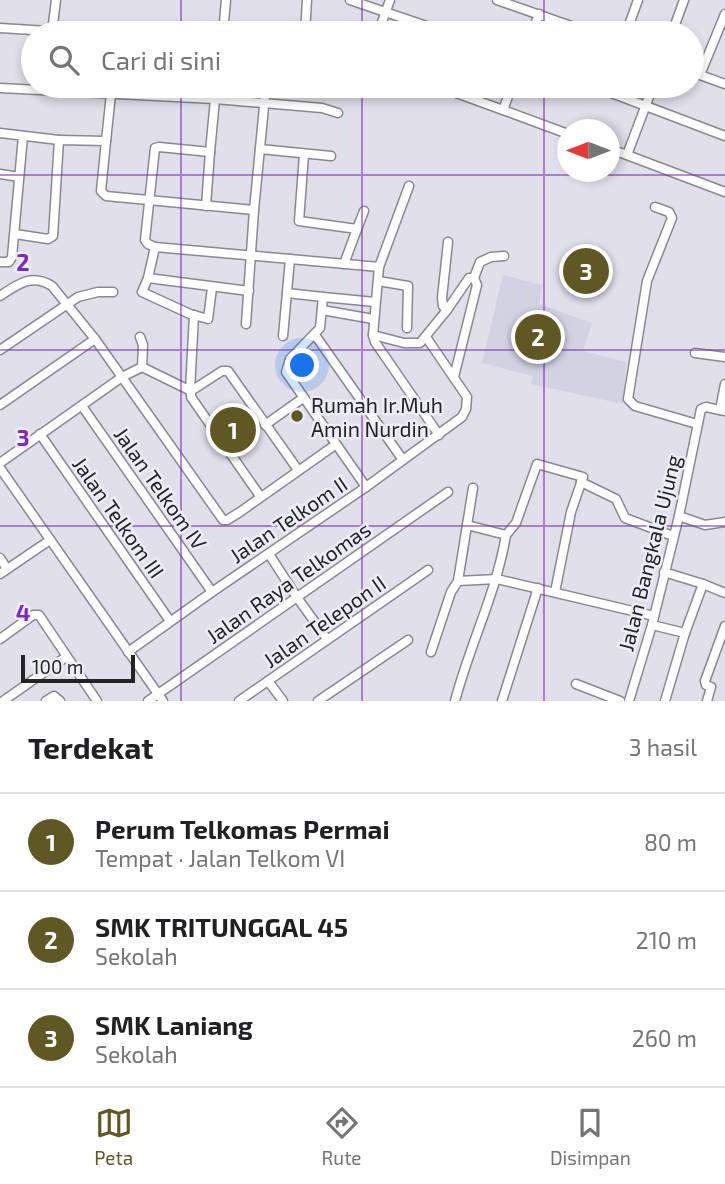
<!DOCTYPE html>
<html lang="id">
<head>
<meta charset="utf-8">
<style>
  :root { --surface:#fff; --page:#f2f2f2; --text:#202124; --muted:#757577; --line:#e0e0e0; --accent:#5f5724 }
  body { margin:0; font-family:"Exo 2",sans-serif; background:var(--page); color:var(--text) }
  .compass { position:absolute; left:557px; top:119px; width:63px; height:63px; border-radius:50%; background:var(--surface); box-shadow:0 4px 10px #0003; rotate:270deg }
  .scale { position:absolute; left:21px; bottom:18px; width:114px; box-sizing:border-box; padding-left:7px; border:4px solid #242427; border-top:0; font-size:19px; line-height:24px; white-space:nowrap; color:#242427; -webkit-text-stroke:5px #ededf7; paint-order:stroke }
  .you { position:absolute; left:303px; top:366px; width:24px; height:24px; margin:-18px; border:5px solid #fff; border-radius:50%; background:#1a73e8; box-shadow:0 0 0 10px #1a73e833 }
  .badge { display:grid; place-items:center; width:46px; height:46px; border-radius:50%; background:var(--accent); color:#fff; font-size:23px; font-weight:700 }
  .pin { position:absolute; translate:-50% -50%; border:4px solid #fff; box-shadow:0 2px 7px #0006 }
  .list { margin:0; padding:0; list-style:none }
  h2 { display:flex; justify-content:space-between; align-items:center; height:91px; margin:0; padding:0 28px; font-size:30px }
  h2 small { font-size:23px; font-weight:400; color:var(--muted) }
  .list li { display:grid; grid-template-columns:46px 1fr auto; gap:21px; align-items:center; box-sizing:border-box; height:98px; padding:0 28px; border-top:2px solid var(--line) }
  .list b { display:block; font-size:26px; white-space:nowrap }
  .list p { margin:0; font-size:23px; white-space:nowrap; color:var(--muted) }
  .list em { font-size:23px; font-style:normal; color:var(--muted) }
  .icon { flex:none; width:38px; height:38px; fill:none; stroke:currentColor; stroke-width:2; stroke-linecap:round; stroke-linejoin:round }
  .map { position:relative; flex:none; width:725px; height:701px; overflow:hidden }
  .search { position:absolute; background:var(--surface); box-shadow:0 4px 10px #0003; left:21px; right:21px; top:21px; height:77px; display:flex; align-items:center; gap:18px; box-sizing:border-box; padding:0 24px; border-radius:38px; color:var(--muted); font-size:26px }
  .sheet { height:385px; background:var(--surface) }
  nav { display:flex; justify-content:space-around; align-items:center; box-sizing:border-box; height:98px; border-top:2px solid var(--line); background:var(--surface); font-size:19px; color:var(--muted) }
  nav a { display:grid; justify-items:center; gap:4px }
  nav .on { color:var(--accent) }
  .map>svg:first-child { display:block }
  .built { fill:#d2d2e3 }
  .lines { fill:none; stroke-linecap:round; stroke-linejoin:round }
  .street-casing { stroke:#898892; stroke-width:11 }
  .street { stroke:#fff; stroke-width:8 }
  .grid { fill:none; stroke:#7b2cbf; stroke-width:2; stroke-opacity:0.55 }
  .poi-dot { fill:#5f5724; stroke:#ededf7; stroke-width:2.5 }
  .labels { text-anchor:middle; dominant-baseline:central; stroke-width:5; stroke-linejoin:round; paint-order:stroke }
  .poi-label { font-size:21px; fill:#242427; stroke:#ededf7; text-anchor:start }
  .street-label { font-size:21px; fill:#242427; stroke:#ededf7 }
  .grid-label { font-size:23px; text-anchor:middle; font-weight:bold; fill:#7b2cbf; stroke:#ededf7; stroke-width:5; stroke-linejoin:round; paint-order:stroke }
</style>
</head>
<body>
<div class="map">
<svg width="725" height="701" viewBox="0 0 725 701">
  <rect width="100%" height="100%" fill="#e0dfea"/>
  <path class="built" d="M503,275L542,285L539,304L592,323L583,351L626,362L623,404L531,384L533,376L482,363Z"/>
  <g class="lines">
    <g class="street-casing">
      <g id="street">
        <path d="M350,0L447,33"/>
        <path d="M497,0L591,33"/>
        <path d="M0,28L80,33"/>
        <path d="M52,32L56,0"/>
        <path d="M223,33L226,0"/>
        <path d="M305,33L307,0"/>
        <path d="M378,33L390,0"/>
        <path d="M532,33L539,14"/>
        <path d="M626,33L638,0"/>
        <path d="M672,33L684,0"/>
        <path d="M692,72L725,84"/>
        <path d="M700,75L725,14"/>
        <path d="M437,86L503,110"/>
        <path d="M512,86L503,110L568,134"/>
        <path d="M593,86L725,136"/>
        <path d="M653,86L627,155L725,192"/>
        <path d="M0,88L215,99L322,108L338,113"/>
        <path d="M0,133L59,140"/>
        <path d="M106,141L111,94"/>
        <path d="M260,149L331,156"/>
        <path d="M610,149L627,155"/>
        <path d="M210,152L215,99"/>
        <path d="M304,154L299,221L357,229L344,264"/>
        <path d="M0,174L19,177"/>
        <path d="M409,186L379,267L373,335L375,342L439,435"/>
        <path d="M655,207L669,212L672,218L647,281L628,399L635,406L697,424"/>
        <path d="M357,229L364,211"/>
        <path d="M15,234L48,239L53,236L59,140L106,141L101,191L106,196L254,210"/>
        <path d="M155,247L148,244L145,240L155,148L159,147L210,152L206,206"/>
        <path d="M0,262H9L12,257L23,136"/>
        <path d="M148,278L249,291"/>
        <path d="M474,278L480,262L491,257L504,256"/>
        <path d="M378,281L408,286L407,328"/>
        <path d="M212,288L208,319L190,314L142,292L148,278L155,247L379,267"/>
        <path d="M287,293L323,297L320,328L290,359L286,372L366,487"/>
        <path d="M0,296C18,284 32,273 52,286L95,339L223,520H227L240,512L335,445"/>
        <path d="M323,297L375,302"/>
        <path d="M322,310L373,319"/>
        <path d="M447,310L443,306L442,298L448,242"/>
        <path d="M246,324L254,210L266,86"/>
        <path d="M315,335L403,460"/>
        <path d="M373,335L404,343H420L447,310L469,278H474L477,285L454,377"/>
        <path d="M283,336L290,259"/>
        <path d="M140,337L143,345L142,367"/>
        <path d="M0,350L78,297L98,292H113"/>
        <path d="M695,353L725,357"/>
        <path d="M190,390L194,315"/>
        <path d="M191,391V397L260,496"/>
        <path d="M0,405L95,339"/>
        <path d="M82,406L212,592"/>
        <path d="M720,410L725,384"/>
        <path d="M265,425L303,398"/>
        <path d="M40,434L170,621"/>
        <path d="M0,463L122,377L142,367L191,391L222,371H228L298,470"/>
        <path d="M0,468L163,701"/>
        <path d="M581,482L616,499L625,518L673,536"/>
        <path d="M679,516L705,525L725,522"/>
        <path d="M506,535L516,523L537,464L583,477L571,512L555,592"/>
        <path d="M269,554L296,596L327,639"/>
        <path d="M0,558L7,569"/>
        <path d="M664,572L703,584"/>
        <path d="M0,574L50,540"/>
        <path d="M458,581L473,488"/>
        <path d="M652,625L685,633L703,584L725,593"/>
        <path d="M0,639L33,615H39L97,701"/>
        <path d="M128,652L212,592L366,487L462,417L466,409L467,397L426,337"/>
        <path d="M431,652L451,592L458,581L497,579L654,616"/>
        <path d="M268,681L283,701"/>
        <path d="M576,684L620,701"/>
        <path d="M3,701L66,657"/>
        <path d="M46,701L54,696L60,701"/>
        <path d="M148,701L448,492"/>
        <path d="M239,701L428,570"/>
        <path d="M318,701L408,640"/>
        <path d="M455,701C470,644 496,594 506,535L467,525"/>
        <path d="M502,701L538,588"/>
        <path d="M629,701L652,625L679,516L701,409L706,407L725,411"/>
        <path d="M665,701L685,633"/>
        <path d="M707,701L711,687L706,685L705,681L725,626"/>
      </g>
    </g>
    <use href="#street" class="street"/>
  </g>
  <path class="grid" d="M181,0V33M362,0V33M544,0V33M181,86V701M362,86V701M544,86V701M0,175H725M0,350H725M0,526H725"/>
  <circle class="poi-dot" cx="297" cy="416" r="7"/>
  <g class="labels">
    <g class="poi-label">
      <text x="311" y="404">Rumah Ir.Muh<tspan x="311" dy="24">Amin Nurdin</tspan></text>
    </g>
    <g class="street-label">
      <text transform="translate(161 488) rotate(55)">Jalan Telkom IV</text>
      <text transform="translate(119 517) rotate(55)">Jalan Telkom III</text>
      <text transform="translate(288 519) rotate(-34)">Jalan Telkom II</text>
      <text transform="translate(649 553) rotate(-76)">Jalan Bangkala Ujung</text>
      <text transform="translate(288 582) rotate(-35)">Jalan Raya Telkomas</text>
      <text transform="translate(324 621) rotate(-35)">Jalan Telepon II</text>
    </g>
  </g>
  <g class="grid-label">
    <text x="23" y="271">2</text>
    <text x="23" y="446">3</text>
    <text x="23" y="621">4</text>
  </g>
</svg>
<svg class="compass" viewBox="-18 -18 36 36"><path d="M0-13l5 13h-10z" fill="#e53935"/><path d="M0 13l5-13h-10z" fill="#757577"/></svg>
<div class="scale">100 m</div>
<div class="you"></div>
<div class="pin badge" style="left:233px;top:430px">1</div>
<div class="pin badge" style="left:538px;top:337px">2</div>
<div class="pin badge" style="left:586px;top:271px">3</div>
<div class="search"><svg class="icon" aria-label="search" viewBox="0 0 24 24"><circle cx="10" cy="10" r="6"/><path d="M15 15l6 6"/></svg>Cari di sini</div>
</div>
<section class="sheet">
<h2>Terdekat<small>3 hasil</small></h2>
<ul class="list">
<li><span class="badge">1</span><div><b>Perum Telkomas Permai</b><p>Tempat · Jalan Telkom VI</p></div><em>80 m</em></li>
<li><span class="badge">2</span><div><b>SMK TRITUNGGAL 45</b><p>Sekolah</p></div><em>210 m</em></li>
<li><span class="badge">3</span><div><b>SMK Laniang</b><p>Sekolah</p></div><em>260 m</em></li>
</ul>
</section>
<nav>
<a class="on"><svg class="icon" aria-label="map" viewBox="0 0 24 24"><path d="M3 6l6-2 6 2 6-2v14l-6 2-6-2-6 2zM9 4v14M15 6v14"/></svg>Peta</a>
<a><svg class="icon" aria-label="directions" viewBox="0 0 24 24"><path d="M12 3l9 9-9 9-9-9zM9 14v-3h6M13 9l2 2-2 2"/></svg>Rute</a>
<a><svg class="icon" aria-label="saved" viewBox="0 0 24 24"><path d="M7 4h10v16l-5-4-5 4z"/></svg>Disimpan</a>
</nav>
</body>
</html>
